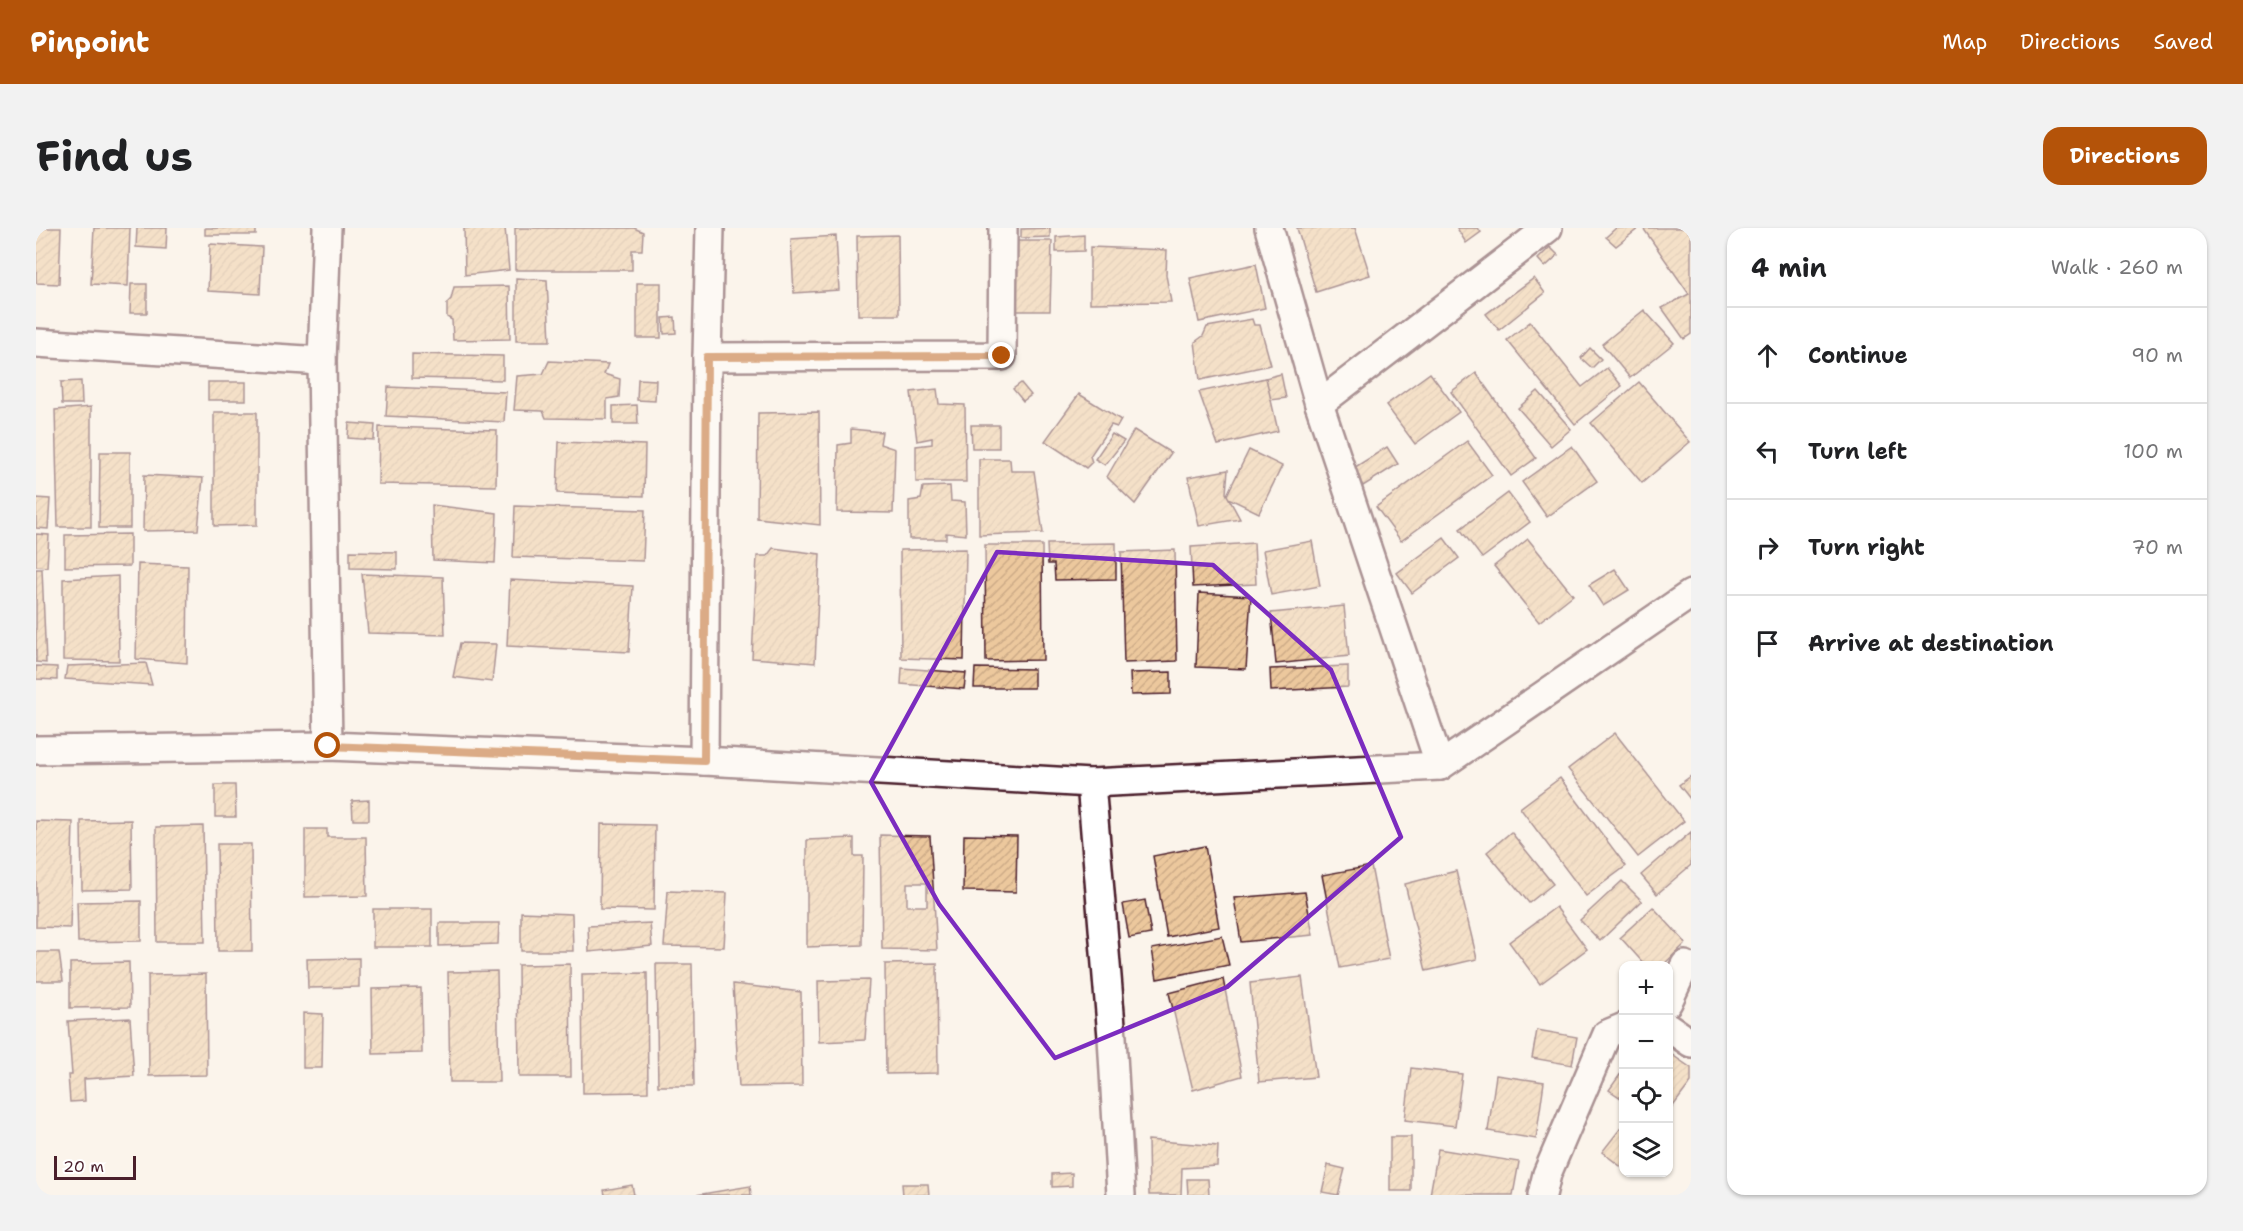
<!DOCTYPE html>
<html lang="en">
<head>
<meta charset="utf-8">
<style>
  :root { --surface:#fff; --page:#f2f2f2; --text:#202124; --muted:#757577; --line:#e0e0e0; --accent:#b45309 }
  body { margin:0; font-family:"Shantell Sans",sans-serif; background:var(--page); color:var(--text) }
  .controls { position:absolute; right:18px; bottom:18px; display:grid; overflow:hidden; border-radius:12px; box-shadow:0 2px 4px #0004 }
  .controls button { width:54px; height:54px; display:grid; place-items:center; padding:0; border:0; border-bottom:2px solid var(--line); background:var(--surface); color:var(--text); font:30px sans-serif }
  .scale { position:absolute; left:18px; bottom:15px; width:82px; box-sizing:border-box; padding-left:6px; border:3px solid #4a1f2b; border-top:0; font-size:16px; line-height:21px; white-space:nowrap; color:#4a1f2b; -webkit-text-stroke:4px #fff; paint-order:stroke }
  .stop { position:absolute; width:18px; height:18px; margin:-14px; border:4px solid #b45309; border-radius:50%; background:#fff }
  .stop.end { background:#b45309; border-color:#fff; box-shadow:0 2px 6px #0008 }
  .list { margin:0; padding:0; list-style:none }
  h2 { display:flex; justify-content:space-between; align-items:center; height:78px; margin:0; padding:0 24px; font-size:26px }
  h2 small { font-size:20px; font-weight:400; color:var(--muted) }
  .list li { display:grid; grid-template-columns:39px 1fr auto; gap:18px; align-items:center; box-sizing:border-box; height:96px; padding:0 24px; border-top:2px solid var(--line) }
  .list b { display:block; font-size:22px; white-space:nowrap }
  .list em { font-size:20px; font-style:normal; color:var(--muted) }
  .icon { flex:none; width:33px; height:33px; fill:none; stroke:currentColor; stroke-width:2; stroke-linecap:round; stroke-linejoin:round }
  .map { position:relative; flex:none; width:1655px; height:967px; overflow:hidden; border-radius:18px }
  header { display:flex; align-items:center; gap:36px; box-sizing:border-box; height:84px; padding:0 30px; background:var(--accent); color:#fff }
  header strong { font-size:28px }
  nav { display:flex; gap:33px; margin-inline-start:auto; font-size:21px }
  .intro { display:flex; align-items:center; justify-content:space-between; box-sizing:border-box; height:144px; padding:0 36px }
  h1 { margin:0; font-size:42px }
  .button { padding:15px 27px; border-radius:18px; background:var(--accent); color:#fff; font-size:21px; font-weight:700 }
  main { display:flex; gap:36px; padding:0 36px }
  aside { flex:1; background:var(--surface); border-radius:18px; box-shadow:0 2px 4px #0004 }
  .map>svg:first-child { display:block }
  .building { fill:url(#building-hatch); stroke:#4a1f2b; stroke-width:1.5; fill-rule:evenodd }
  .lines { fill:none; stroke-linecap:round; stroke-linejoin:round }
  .minor-casing { stroke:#4a1f2b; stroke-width:32 }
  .minor { stroke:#fff; stroke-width:27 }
  .route { stroke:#b45309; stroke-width:8 }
  .marked { fill:none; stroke:#7b2cbf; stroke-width:4.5; stroke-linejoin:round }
</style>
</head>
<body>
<header>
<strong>Pinpoint</strong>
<nav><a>Map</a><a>Directions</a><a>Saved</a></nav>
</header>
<div class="intro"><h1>Find us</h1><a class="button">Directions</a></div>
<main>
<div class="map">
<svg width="1655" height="967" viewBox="0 0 1655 967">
  <defs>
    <pattern id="building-hatch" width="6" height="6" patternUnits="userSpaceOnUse" patternTransform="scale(1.5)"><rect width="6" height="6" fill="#ecc89d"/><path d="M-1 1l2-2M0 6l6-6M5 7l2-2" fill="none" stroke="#ccab87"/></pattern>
  </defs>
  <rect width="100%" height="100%" fill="#fbf4eb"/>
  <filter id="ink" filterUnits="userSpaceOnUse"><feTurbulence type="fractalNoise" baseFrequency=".0167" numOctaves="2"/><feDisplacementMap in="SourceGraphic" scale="12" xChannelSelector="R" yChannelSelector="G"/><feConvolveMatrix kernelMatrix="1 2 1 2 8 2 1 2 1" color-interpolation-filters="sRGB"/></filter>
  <g filter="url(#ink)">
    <g class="building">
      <path d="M0,0H25L23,56L0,55Z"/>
      <path d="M58,0H94L92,58L55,56Z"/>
      <path d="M101,0H131L130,21L100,19Z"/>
      <rect x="169" y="0" width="51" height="7"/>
      <path d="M428,0H469L473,42L429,47Z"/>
      <path d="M479,0H598L607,4L606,22H596V42H479Z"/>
      <path d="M1014,0V9L985,10V1Z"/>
      <path d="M1261,0H1319L1334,47L1280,64Z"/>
      <path d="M1421,0H1442L1445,4L1430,15Z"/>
      <path d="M1580,0H1603L1580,18L1570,9Z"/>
      <path d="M1607,0H1650L1655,7V106L1648,111L1626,80L1653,66Z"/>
      <path d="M862,7L863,87H822L821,8Z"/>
      <path d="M1048,7V23L1020,24V9Z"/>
      <path d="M800,8L803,62L758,65L755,11Z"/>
      <path d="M981,13H1016L1014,83H980Z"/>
      <path d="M174,16L226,19L224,66L172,63Z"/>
      <path d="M1054,19L1131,22L1130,47L1135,74L1054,75Z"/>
      <path d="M1514,19L1522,27L1509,39L1502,31Z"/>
      <path d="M1220,36L1229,80L1163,94L1154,50Z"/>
      <path d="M480,50L511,52L514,113H480Z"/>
      <path d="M1498,50L1509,65L1463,102L1450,86Z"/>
      <rect x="601" y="55" width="24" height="55"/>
      <path d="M95,56H111V85H94Z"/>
      <path d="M473,58L474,111L417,112L416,92L411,89V75L415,71L418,59Z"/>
      <path d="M1608,82L1638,115L1594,150L1566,116Z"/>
      <path d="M639,89L640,105L628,106L627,90Z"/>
      <path d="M1216,91L1218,97H1224L1235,137L1164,152L1159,114L1167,108L1171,99Z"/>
      <path d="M1494,94L1546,159L1571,140L1586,158L1539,196L1471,112Z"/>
      <path d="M1554,120L1565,131L1556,140L1545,130Z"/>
      <path d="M376,126L467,128V152L376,150Z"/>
      <path d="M513,133L572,136L568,146L584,151L583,169L571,171V191L510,190L507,183L478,182L481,148L507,146Z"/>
      <path d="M1394,145L1423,184L1379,216L1350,177Z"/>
      <path d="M1440,145L1500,230L1475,248L1415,164Z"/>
      <path d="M1245,146L1250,170L1234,172L1225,162V151Z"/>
      <path d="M1230,150L1242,203L1182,217L1163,164Z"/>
      <path d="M602,151L620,152L619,173L601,172Z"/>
      <path d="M45,153L46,176H26L25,154Z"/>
      <rect x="172" y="154" width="38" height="18"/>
      <path d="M1603,154L1654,214L1606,255L1555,195Z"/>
      <path d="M985,155L995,167L987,173L977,161Z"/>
      <path d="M352,159L470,164L468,194L350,188Z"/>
      <path d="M901,161L903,176L929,177L930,254H880V218L896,216V210L881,213L875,164Z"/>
      <path d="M1502,163L1535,201L1515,218L1482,180Z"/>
      <path d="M1043,166L1085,192L1081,199L1075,197L1054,228L1056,234L1050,240L1009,213Z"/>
      <path d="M601,177L602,196H577V178Z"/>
      <path d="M55,179V299H22L19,182Z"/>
      <path d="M178,184H221V297L178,298Z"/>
      <path d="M783,184L784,297L721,290L722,185Z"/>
      <path d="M313,195L339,197L338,212L312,210Z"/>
      <path d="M935,197H963V220H936Z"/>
      <path d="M343,199L461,202L460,258L342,256Z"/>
      <path d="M815,201L846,204L844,216L859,221L857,285L801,284L802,217L815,215Z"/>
      <path d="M1098,202L1135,225L1099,276L1071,249Z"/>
      <path d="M1076,206L1088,213L1069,237L1059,231Z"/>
      <path d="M1431,213L1456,247L1365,313L1340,279Z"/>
      <path d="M523,214L609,217L608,268L521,265Z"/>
      <path d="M1536,218L1561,253L1511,289L1486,254Z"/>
      <path d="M1351,219L1362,236L1327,258L1316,241Z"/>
      <path d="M1213,222L1246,238L1223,285L1190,269Z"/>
      <path d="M64,224H94V300H63Z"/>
      <path d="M943,231H974L975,243H998L1007,305L943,307Z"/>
      <path d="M1192,242L1190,265L1204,291L1163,298L1152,249Z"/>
      <path d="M108,247L167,250L162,302L107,303Z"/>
      <path d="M914,258L915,273L929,274L930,307L910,305V311H873V273L885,271L887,259Z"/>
      <path d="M1472,265L1494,294L1446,330L1424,301Z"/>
      <path d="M0,270L14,271L12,301L0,300Z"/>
      <path d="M396,277L461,285L459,335L397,332Z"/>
      <path d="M479,278L609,282L607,333L477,329Z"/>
      <path d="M0,306L13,307L11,339L0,338Z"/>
      <path d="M94,306V338L29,339V307Z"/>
      <path d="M1408,310L1423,330L1376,365L1361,345Z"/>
      <path d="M1492,311L1537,367L1503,394L1458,338Z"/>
      <path d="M1276,313L1284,358L1235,367L1227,322Z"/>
      <path d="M1080,315V351L1019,352L1018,336H1012L1011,316Z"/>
      <path d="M1218,315L1220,356L1157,359L1155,319Z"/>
      <path d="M949,317H1006L1007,432L950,433Z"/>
      <path d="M737,320L784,326L779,435L716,430L721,328H731Z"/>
      <path d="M930,321L928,432L865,430L864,322Z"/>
      <path d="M1139,322L1141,433L1088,435L1085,324Z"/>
      <path d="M314,323L361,324V341L314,340Z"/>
      <path d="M102,336L152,338L151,435L100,431Z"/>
      <path d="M0,341H6L10,435L0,434Z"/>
      <path d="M1579,341L1593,362L1567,378L1553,357Z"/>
      <path d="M326,346L407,349L409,407L332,405Z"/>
      <path d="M82,348L83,433L27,432V351Z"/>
      <path d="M474,352L597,358L593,424L471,418Z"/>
      <path d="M1163,365L1215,368L1210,441L1160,439Z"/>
      <path d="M1308,378L1313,428L1240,436L1235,385Z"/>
      <path d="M424,415L460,416L456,454L417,449Z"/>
      <path d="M110,435L116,457L29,451L31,438Z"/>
      <path d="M0,438L21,439V452L0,451Z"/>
      <path d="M1312,438V459L1235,463L1234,441Z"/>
      <path d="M866,440L930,445L928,461L865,456Z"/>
      <path d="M939,440L998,441V460H938Z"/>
      <path d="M1135,444V466L1095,467L1094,445Z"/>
      <path d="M1579,505L1648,593L1602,629L1532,541Z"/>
      <path d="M1655,548V572L1643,557Z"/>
      <path d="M1524,550L1590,638L1550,668L1484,580Z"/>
      <path d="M179,557H199L200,589H179Z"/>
      <path d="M333,572V592H317L316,573Z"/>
      <path d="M95,592L96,661L46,662L45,593Z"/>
      <path d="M0,593L37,594L34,700L0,699Z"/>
      <path d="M565,596L619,597L618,682L564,681Z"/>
      <path d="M167,598L169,714H121L120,599Z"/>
      <path d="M269,601H291V609H330L331,668L269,669Z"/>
      <path d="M1475,604L1517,656L1493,675L1451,624Z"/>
      <path d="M1655,604V637L1621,666L1605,647Z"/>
      <path d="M844,607L894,608L901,722L846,721ZM871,655H891V678H871Z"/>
      <path d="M928,607L981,608L980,664L927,663Z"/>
      <path d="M818,610V628H827L826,717L771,719V612Z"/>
      <path d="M181,616H215L216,723H182Z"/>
      <path d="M1169,618L1183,699L1131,709L1117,628Z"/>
      <path d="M1335,638L1353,731L1304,740L1286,647Z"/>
      <path d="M1420,643L1441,731L1390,743L1369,656Z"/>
      <path d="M1586,653L1606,673L1564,713L1544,692Z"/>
      <path d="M632,663L691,665L688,719L628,718Z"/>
      <path d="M1269,664L1277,707L1205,714L1198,670Z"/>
      <path d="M1109,672L1115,706L1093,710L1087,676Z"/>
      <path d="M105,673V713L42,714L41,674Z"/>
      <path d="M1520,679L1551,721L1504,756L1473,714Z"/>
      <path d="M1617,679L1650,715L1626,738H1610L1584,709Z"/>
      <rect x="337" y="681" width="59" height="38"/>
      <path d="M485,684L536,686L537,723H485Z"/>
      <path d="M403,695H463L462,716L403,718Z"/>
      <path d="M614,695L616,718L553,724L552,698Z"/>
      <path d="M1186,708L1193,737L1121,751L1116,721Z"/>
      <path d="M0,724H23L27,753H0Z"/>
      <path d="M323,730V759L272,760L271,731Z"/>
      <path d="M93,734L94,779L34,780V735Z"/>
      <path d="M901,735L902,845L850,846L849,736Z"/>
      <path d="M534,736L535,849H483L482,737Z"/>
      <path d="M620,736H656L658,858H622Z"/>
      <path d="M461,743L463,854H414L412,744Z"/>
      <path d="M611,745L612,864L547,865L546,746Z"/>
      <path d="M170,746L171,847L113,848L112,747Z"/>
      <path d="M1266,749L1280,849L1223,854L1214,755Z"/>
      <path d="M1187,751L1206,848L1157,862L1133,765Z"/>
      <path d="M833,752L829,812L783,814L782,753Z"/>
      <path d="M697,756L765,764L766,858L703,859Z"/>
      <path d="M385,760L386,825L337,826L336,761Z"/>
      <path d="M267,785L287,786L286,840H267Z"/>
      <path d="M94,790L98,848L48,851L49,873L34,874L32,847H36L32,793Z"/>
      <path d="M1501,802L1541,809L1536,837L1496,830Z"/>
      <path d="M1632,824L1655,840V854L1632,885Z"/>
      <path d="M1375,840L1426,846L1419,898L1369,892Z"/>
      <path d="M1588,841V872L1573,862Z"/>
      <path d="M1460,847L1508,854L1500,911L1452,903Z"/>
      <path d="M1588,896V941L1566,924Z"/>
      <rect x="1354" y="909" width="21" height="54"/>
      <path d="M1112,912L1182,918L1181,938L1146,940L1145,967H1113Z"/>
      <path d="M1402,921L1483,934L1477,967H1394Z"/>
      <path d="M1292,937L1309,941L1302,967L1286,964Z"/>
      <path d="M1036,945V958L1016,959V946Z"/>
      <path d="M1151,951H1172L1173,967H1152Z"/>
      <path d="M866,956H892L893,967H867Z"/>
      <path d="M596,957L598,967H569L568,962Z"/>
      <path d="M714,958L715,967H660Z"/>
    </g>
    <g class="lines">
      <g class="minor-casing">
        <g id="minor">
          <path d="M291,0L286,133L292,518"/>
          <path d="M1233,0L1283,176L1404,538L1655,366"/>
          <path d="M0,115L286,133"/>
          <path d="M671,129L966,128L967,0"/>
          <path d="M1283,176L1512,0"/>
          <path d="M0,522L292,518L668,533L1055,555L1076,809L1085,967"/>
          <path d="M668,533L671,129L674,0"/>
          <path d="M1055,555L1404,538"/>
          <path d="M1632,774L1649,737"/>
          <path d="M1632,799L1655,815"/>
          <path d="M1506,967L1511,946L1571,806L1588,799"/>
        </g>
      </g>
      <use href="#minor" class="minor"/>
    </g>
  </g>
  <g class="lines" filter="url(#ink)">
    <path class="route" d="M292,518L668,533L671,129L966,128"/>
  </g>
  <path d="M0 0H1655V967H0ZM961,324L1177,337L1295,442L1365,609L1191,759L1019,830L903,676L835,554Z" fill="#fbf4eb" fill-opacity=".55" fill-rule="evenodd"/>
  <path class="marked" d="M961,324L1177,337L1295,442L1365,609L1191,759L1019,830L903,676L835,554Z"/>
</svg>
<div class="controls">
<button>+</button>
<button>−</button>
<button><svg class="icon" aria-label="locate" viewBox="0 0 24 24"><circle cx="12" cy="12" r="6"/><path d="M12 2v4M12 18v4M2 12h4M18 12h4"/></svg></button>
<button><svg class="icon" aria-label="layers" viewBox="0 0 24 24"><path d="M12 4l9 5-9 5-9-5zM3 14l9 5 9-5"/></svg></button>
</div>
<div class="scale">20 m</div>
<div class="stop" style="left:292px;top:518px"></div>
<div class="stop end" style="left:966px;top:128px"></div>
</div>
<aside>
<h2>4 min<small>Walk · 260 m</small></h2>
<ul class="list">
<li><svg class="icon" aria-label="ahead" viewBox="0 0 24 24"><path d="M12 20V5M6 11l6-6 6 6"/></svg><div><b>Continue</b></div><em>90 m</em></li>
<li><svg class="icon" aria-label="left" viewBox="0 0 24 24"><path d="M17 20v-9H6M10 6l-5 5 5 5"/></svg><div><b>Turn left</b></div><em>100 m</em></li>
<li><svg class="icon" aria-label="right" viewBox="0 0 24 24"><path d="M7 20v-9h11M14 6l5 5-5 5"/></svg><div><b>Turn right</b></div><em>70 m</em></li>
<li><svg class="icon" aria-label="arrive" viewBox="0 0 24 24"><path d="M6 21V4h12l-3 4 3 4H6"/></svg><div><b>Arrive at destination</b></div></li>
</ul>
</aside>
</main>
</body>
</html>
